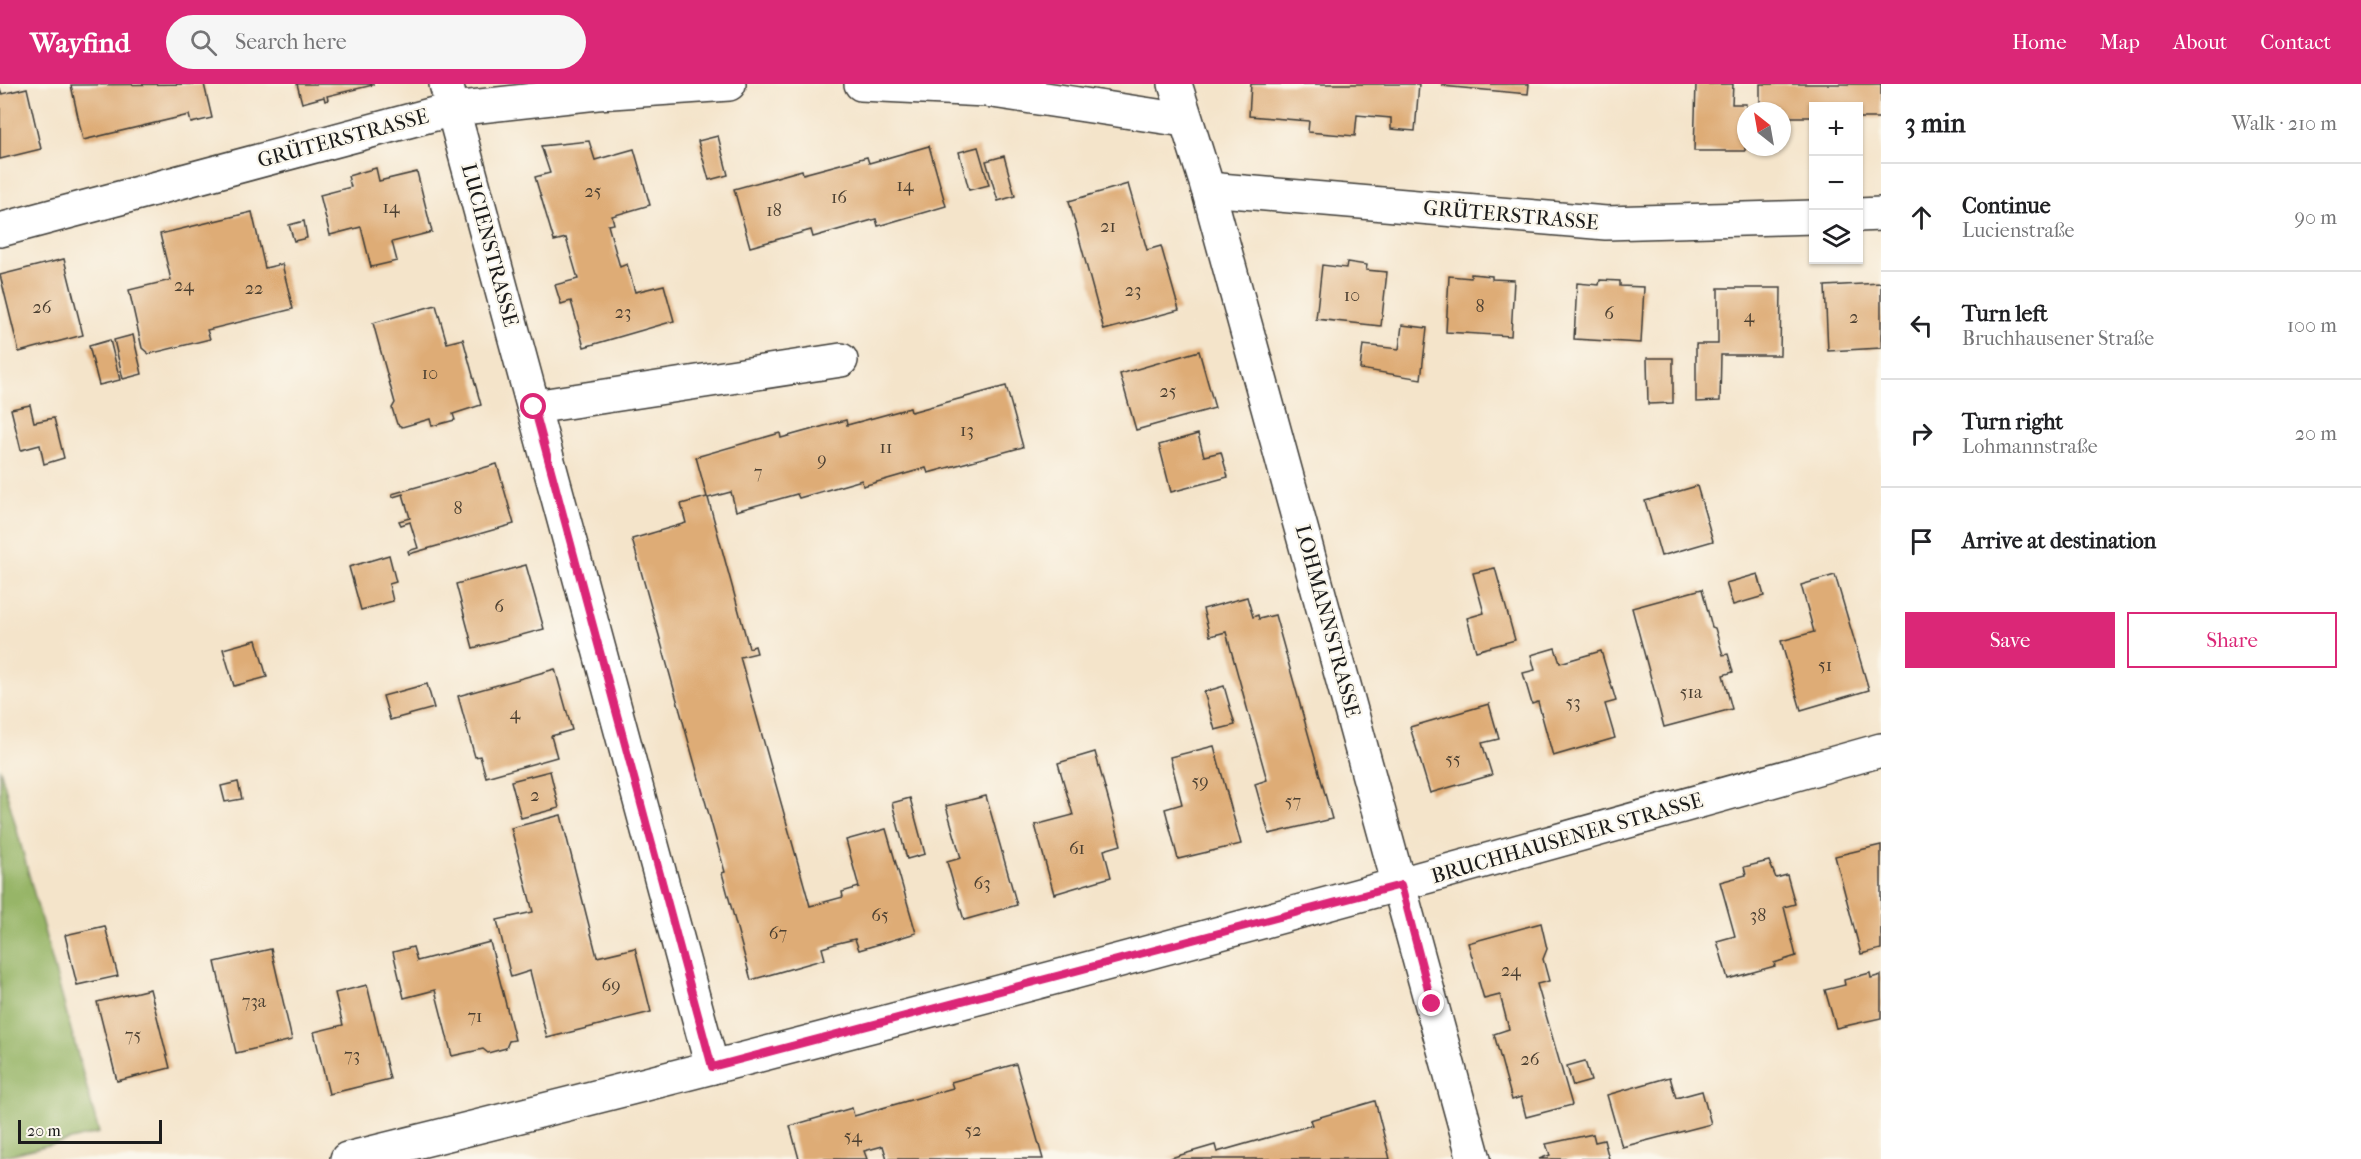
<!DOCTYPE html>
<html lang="en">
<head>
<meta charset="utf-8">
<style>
  :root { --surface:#fff; --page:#f6f6f6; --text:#202124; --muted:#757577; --line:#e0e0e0; --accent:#db2777 }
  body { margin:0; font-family:"IM FELL French Canon",serif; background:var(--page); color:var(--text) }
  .controls { position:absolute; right:18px; top:18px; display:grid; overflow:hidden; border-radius:0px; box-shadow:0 2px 4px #0004 }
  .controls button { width:54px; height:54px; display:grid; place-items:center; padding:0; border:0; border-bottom:2px solid var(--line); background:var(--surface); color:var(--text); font:30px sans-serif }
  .compass { position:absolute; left:1737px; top:18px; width:54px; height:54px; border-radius:50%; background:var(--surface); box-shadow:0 2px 4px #0004; rotate:329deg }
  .scale { position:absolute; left:18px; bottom:15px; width:144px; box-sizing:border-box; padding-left:6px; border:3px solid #1c1c1c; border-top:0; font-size:16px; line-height:21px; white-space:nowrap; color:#1c1c1c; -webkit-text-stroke:4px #fbf7ec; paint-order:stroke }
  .stop { position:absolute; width:18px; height:18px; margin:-14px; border:4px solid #db2777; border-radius:50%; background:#fff }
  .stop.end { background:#db2777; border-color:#fff; box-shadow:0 2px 6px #0008 }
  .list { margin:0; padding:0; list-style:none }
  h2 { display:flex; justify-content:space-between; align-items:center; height:78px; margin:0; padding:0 24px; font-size:26px }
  h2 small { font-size:20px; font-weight:400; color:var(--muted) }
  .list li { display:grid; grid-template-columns:39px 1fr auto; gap:18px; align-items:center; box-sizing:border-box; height:108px; padding:0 24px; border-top:2px solid var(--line) }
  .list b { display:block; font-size:22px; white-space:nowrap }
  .list p { margin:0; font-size:20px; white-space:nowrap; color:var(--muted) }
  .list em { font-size:20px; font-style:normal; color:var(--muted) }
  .actions { display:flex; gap:12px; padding:18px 24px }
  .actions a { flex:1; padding:14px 0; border:2px solid var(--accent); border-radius:0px; text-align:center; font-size:21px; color:var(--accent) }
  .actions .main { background:var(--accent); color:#fff }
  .icon { flex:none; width:33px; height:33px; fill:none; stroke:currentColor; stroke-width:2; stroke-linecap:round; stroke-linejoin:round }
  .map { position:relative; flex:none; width:1881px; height:1075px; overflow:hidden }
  header { display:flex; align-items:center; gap:36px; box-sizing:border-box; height:84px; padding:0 30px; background:var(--accent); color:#fff }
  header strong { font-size:28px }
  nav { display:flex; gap:33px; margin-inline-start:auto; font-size:21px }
  .search { width:420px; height:54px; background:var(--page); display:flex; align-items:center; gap:15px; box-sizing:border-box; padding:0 21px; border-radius:33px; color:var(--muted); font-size:22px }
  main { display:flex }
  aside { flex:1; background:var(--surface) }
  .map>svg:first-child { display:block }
  .forest { fill:#97b568; stroke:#5a6842; stroke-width:1.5 }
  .building { fill:#deac76 }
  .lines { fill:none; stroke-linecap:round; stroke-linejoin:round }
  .minor-casing { stroke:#3c3a36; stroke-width:36 }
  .tertiary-casing { stroke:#3c3a36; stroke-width:36 }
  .minor { stroke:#fff; stroke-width:33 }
  .tertiary { stroke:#fff; stroke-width:33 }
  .route { stroke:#db2777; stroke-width:8 }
  .labels { text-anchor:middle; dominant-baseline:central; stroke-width:4.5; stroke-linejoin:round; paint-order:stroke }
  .number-label { font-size:18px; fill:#4c4032 }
  .street-label { font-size:21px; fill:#1c1c1c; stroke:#fbf7ec }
</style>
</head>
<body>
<header>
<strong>Wayfind</strong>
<div class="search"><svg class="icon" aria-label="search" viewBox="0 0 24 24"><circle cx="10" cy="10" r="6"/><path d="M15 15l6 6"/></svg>Search here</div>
<nav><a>Home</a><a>Map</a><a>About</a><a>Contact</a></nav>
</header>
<main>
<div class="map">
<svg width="1881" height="1075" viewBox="0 0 1881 1075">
  <rect width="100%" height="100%" fill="#fbf7ec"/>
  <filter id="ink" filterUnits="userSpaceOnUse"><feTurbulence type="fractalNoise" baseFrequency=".0167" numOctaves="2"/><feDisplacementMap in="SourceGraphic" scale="12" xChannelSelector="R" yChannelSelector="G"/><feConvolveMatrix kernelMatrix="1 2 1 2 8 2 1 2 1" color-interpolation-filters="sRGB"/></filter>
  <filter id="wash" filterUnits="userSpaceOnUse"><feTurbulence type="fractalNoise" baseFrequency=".008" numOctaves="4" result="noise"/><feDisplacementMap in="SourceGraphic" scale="24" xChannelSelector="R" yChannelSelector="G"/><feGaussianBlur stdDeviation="1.35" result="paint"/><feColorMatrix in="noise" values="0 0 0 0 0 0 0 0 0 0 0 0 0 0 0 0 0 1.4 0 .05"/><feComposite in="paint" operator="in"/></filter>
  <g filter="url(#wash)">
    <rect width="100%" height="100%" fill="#f4e4ca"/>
    <path class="forest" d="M0,684L99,1049L0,1073Z"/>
    <g id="blocks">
      <g class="building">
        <path d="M204,0L212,34L191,39L189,31L83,56L71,1Z"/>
        <path d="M297,0H373V1L327,12L328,16L325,17L324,13L302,19Z"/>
        <path d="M1251,0H1419L1415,47L1391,45V34L1357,31L1355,52L1308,48L1309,37L1249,32Z"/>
        <path d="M1442,0H1529L1528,10L1442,2Z"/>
        <path d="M1696,0H1733L1732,20H1746L1745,67H1694Z"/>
        <path d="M1760,0H1881V34H1858V22H1814V33H1782V27H1760Z"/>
        <path d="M27,4L41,65L0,75V5L2,10Z"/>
        <path d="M718,52L728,91L709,96L698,57Z"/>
        <path d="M589,57L595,76L634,65L650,121L612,132L614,140L608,141L620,183L627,180L635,208L664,201L674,237L584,263L571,217L561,220L555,201L578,195L566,154L554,157L535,93L550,89L541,62Z"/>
        <path d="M929,62L946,122L878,142L876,135L813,153L811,146L750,163L734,105L802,86L803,90L867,73L869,79Z"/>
        <path d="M978,63L989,101L969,106L959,68Z"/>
        <path d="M1004,72L1015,112L998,117L986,77Z"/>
        <path d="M376,84L379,97L417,88L432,148L392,158L397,177L371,183L361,143L330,151L320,111L351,103L348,92Z"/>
        <path d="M1128,100L1147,166L1161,162L1179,226L1104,246L1069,117Z"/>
        <path d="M252,128L265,184L282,180L293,225L207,246L210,255L149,270L142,264L129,206L171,196L160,150Z"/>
        <path d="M304,137L307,154L294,157L289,141Z"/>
        <path d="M64,175L83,251L19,268L0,191Z"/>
        <path d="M1347,178L1367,181L1366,186L1387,188L1381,242L1316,235L1322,181L1346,184Z"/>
        <path d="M1471,190L1492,192V195L1514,196L1511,252L1446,248L1449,192L1471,194Z"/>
        <path d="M1600,196L1620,197V202L1644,203L1641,259L1574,255L1577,199L1599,201Z"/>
        <path d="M1881,199V264L1828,267L1825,202Z"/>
        <path d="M1718,204H1781L1780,271H1721L1720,317L1696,318V260H1718Z"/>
        <path d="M436,221L447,259L463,255L481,321L453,330L455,336L432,342L430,335L402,343L397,340L392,324L395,319L373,239Z"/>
        <path d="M1402,241L1427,244L1421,295L1360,285L1363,261L1399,265Z"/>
        <path d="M133,251L142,290L123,295L114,256Z"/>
        <path d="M110,256L120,296L99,301L89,262Z"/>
        <path d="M1199,267L1215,324L1136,346L1120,290Z"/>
        <path d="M1647,274H1673V319L1648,320Z"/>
        <path d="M1006,302L1023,363L928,389L926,384L863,402L862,396L799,414L797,410L736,427L731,408L708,414L749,564L755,562L757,569L740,573L810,822L843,813L842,808L859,803L846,756L886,745L916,849L859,866L855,855L838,859L822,864L825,875L751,896L722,789L725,788L632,455L686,439L681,420L707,413L696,373L780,349L781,354L846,336L847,341L910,324L911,328Z"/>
        <path d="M30,321L34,338L54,334L64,374L44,380L40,361L21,366L11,325Z"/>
        <path d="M1198,350L1204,372L1221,368L1228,393L1171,408L1159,361Z"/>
        <path d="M497,380L514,440L409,470L408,467L418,464L410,438L401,441L399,437L410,434L403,410L393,413L392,410Z"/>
        <path d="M1697,402L1713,457L1661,472L1645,417Z"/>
        <path d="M389,471L396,498L389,500L393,517L361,526L349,483Z"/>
        <path d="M526,481L544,545L473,564L456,500Z"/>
        <path d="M1495,484L1515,556L1476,567L1467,534L1484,529L1473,489Z"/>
        <path d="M1758,490L1764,512L1733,521L1726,499Z"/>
        <path d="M1835,491L1869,606L1801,626L1781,557L1814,548L1801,501Z"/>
        <path d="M1702,505L1712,543L1715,544L1723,571L1728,570L1733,588L1723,591L1732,625L1664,643L1632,524Z"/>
        <path d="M1247,513L1253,533L1258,531L1259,535L1275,531L1332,735L1269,750L1255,700L1267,696L1226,548L1210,552L1203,525Z"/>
        <path d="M256,556L267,593L234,602L223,565Z"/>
        <path d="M1555,564L1560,579L1601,567L1616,617L1605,620L1615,654L1553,672L1538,618L1532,620L1523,589L1535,586L1531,571Z"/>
        <path d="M555,585L572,646L551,652L557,673L486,693L480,672L475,673L458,612Z"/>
        <path d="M427,600L434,624L390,636L383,612Z"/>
        <path d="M1224,602L1235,641L1215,646L1204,608Z"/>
        <path d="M1489,620L1499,655L1482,659L1492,691L1430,709L1410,643Z"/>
        <path d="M1214,662L1241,760L1178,775L1165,725L1182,720L1170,673Z"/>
        <path d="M1095,668L1121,761L1104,766L1111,793L1054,810L1035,741L1073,731L1058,679Z"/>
        <path d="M550,687L559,724L521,734L511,697Z"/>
        <path d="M238,698L242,715L225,718L221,702Z"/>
        <path d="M986,712L1017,821L964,836L947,778L961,774L946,722Z"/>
        <path d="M910,714L925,770L907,775L892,719Z"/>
        <path d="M561,731L597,873L635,864L651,928L547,954L530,887L511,893L497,836L533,828L511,744Z"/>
        <path d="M1881,761V865L1861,870L1835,772Z"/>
        <path d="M1769,777L1776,794L1787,791L1795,820L1784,823L1796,872L1774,879L1775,882L1728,895L1717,857L1735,852L1720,798L1746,791L1744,783Z"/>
        <path d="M1541,839L1547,865L1543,875L1549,897L1537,900L1572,1021L1526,1033L1521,1013L1512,1016L1494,950L1509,945L1500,911L1484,915L1468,859Z"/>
        <path d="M105,842L118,892L77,901L65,851Z"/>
        <path d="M490,858L515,956L509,957L506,964L488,969L483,965L452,972L435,906L404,914L393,868L413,863L417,877Z"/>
        <path d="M271,865L292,956L236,969L215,878Z"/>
        <path d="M1870,889L1871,894L1881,891V934L1836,944L1825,906L1845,901L1844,896Z"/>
        <path d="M367,901L390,995L329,1010L314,948L343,941L335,909Z"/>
        <path d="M150,905L170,984L117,997L97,918Z"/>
        <path d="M1585,977L1591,997L1573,1002L1567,982Z"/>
        <path d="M1016,980L1043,1075H887L883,1062L864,1067L867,1075H799L790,1042L852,1024L854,1032L953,1004L951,998Z"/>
        <path d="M1670,993L1676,1014L1702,1007L1711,1040L1622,1063L1607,1011Z"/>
        <path d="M1375,1017L1390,1075H1167L1215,1061L1217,1068L1312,1041L1310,1036Z"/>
        <path d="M1593,1050L1595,1058L1604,1056L1609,1075H1539L1550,1071L1546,1060Z"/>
      </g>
    </g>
  </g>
  <g filter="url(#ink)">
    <use href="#blocks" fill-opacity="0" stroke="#3c3a36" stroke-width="1.5"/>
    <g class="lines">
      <g class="minor-casing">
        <g id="minor">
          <path d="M446,0L712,983"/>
          <path d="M861,0L986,6L1184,36"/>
          <path d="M1175,0L1208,105L1474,1075"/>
          <path d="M1208,105L1606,139L1814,133"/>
          <path d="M1858,131L1881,130"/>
          <path d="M0,146L453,25L597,9L729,0"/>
          <path d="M534,323L841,276"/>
        </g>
      </g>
      <g class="tertiary-casing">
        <path id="tertiary" d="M347,1075C861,949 1372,810 1881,666"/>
      </g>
      <use href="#minor" class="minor"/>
      <use href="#tertiary" class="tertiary"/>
    </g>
  </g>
  <g class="lines" filter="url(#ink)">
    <path class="route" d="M534,323L712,983L1401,801L1432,920"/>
  </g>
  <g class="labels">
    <g class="number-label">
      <text x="905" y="101">14</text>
      <text x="593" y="107">25</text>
      <text x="839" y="113">16</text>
      <text x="391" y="123">14</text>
      <text x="774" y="126">18</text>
      <text x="1108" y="142">21</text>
      <text x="184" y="201">24</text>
      <text x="254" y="204">22</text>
      <text x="1133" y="206">23</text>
      <text x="1352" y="211">10</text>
      <text x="1480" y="222">8</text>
      <text x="42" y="223">26</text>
      <text x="623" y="228">23</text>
      <text x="1609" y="229">6</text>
      <text x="1749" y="232">4</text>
      <text x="1854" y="233">2</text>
      <text x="430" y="289">10</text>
      <text x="1168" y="307">25</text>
      <text x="967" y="346">13</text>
      <text x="886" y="363">11</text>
      <text x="822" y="375">9</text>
      <text x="758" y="388">7</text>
      <text x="458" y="424">8</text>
      <text x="499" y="522">6</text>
      <text x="1825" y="581">51</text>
      <text x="1691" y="608">51a</text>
      <text x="1573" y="618">53</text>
      <text x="515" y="629">4</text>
      <text x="1453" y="675">55</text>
      <text x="1200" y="697">59</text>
      <text x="535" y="711">2</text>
      <text x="1293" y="717">57</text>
      <text x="1077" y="764">61</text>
      <text x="982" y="799">63</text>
      <text x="880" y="831">65</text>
      <text x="1758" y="831">38</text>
      <text x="778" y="849">67</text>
      <text x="1511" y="886">24</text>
      <text x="611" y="901">69</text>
      <text x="254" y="917">73a</text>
      <text x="475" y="932">71</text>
      <text x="133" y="951">75</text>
      <text x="352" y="971">73</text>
      <text x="1530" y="975">26</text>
      <text x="973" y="1046">52</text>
      <text x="853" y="1052">54</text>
    </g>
    <g class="street-label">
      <text transform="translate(343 54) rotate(-15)">GRÜTERSTRASSE</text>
      <text transform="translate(1511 131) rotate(5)">GRÜTERSTRASSE</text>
      <text transform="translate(490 161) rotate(75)">LUCIENSTRASSE</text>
      <text transform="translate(1328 537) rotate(75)">LOHMANNSTRASSE</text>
      <text transform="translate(1567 754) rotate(-16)">BRUCHHAUSENER STRASSE</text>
    </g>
  </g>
</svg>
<div class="controls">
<button>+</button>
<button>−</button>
<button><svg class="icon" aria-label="layers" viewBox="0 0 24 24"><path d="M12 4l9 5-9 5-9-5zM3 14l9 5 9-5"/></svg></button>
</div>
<svg class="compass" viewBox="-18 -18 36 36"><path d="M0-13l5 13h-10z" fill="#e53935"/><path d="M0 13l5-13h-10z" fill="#757577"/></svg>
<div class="scale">20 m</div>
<div class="stop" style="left:534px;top:323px"></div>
<div class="stop end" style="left:1432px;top:920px"></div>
</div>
<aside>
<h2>3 min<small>Walk · 210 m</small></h2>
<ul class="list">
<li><svg class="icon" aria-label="ahead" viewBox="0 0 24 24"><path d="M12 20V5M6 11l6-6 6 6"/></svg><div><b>Continue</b><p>Lucienstraße</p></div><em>90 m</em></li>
<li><svg class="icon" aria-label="left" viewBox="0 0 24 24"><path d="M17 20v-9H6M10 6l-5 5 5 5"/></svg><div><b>Turn left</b><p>Bruchhausener Straße</p></div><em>100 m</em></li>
<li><svg class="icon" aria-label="right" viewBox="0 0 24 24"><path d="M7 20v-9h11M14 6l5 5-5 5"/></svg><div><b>Turn right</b><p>Lohmannstraße</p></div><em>20 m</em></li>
<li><svg class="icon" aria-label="arrive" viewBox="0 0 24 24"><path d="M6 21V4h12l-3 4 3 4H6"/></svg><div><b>Arrive at destination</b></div></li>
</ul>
<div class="actions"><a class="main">Save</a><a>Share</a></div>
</aside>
</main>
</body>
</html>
